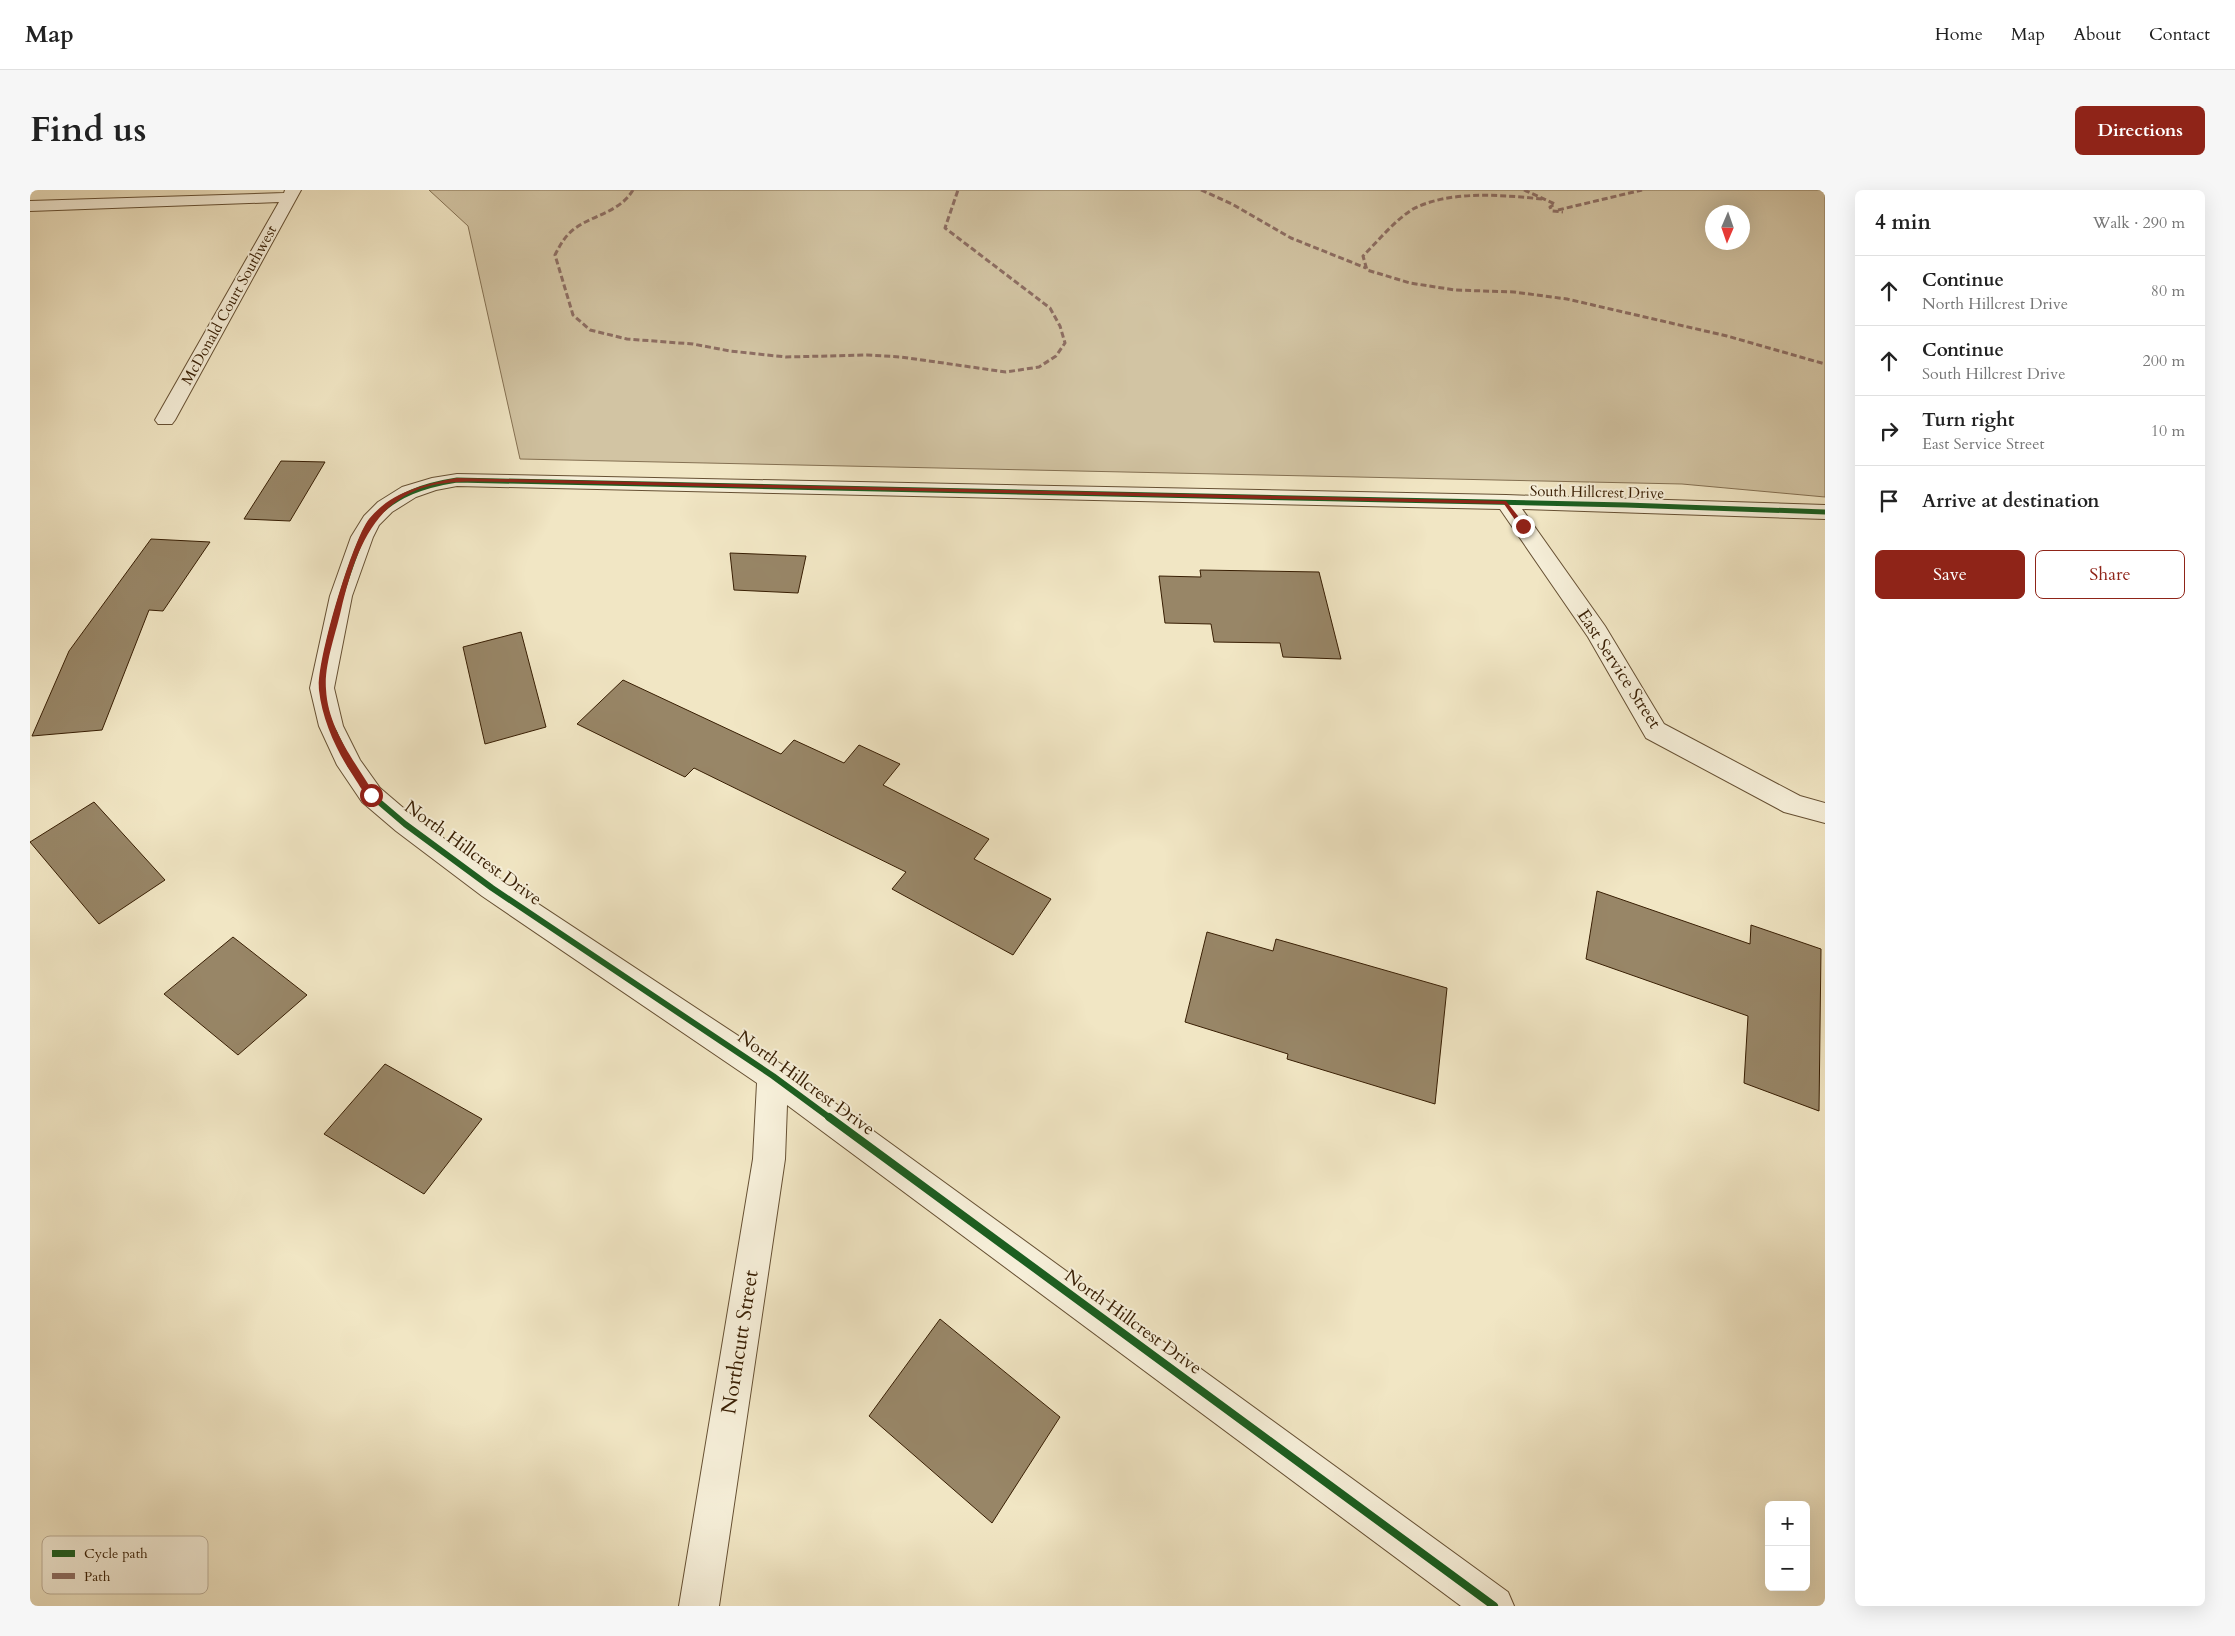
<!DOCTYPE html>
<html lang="en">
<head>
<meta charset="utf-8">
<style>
  :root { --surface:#fff; --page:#f6f6f6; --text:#222; --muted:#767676; --line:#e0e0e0; --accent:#8f2418 }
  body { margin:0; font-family:Cardo,serif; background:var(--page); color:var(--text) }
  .controls { position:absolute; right:15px; bottom:15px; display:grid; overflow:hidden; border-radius:8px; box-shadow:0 5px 20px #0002 }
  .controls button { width:45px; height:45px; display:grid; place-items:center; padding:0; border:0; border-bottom:1px solid var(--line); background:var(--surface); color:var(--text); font:25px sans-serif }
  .compass { position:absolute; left:1675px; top:15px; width:45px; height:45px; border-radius:50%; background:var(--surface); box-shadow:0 5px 20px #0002; rotate:182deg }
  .stop { position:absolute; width:15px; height:15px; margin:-11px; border:4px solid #8f2418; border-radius:50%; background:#fff }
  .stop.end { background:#8f2418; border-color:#fff; box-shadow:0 1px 5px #0008 }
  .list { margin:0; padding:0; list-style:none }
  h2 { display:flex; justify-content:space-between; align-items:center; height:65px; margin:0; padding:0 20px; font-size:21px }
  h2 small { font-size:16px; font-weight:400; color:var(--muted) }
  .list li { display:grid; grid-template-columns:32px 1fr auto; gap:15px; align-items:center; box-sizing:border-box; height:70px; padding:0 20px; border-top:1px solid var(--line) }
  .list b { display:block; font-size:19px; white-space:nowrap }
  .list p { margin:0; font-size:16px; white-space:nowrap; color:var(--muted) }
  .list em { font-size:16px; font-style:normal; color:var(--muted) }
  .actions { display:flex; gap:10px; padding:15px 20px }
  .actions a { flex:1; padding:11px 0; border:1px solid var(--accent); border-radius:8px; text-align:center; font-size:18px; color:var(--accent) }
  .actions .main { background:var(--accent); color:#fff }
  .icon { flex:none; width:28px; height:28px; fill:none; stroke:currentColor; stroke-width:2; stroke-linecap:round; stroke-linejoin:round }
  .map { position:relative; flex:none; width:1795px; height:1416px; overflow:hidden; border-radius:8px }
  header { display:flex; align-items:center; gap:30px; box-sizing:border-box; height:70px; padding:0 25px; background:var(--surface); border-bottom:1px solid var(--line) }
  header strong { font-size:24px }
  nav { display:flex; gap:28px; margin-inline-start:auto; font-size:18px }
  .intro { display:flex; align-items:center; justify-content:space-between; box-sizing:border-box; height:120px; padding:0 30px }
  h1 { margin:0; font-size:35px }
  .button { padding:12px 22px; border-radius:8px; background:var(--accent); color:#fff; font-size:18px; font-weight:700 }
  main { display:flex; gap:30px; padding:0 30px }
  aside { flex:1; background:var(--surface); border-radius:8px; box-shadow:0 5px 20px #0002 }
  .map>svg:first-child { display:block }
  .green { fill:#d2c4a3; stroke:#857153; fill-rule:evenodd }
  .building { fill:#988667; stroke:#381e03 }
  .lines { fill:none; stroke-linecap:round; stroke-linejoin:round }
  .minor-casing { stroke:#665033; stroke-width:2 }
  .minor { fill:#f6efd9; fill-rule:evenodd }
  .quiet { stroke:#8d6e63; stroke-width:3; stroke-dasharray:6 3; stroke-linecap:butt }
  .cycleway-far2-casing { stroke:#f6efd9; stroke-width:8 }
  .cycleway-far1-casing { stroke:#f6efd9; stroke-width:9 }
  .cycleway-casing { stroke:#f6efd9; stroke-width:11 }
  .cycleway-far2 { stroke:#1b5e20; stroke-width:5 }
  .cycleway-far1 { stroke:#1b5e20; stroke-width:6 }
  .cycleway { stroke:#1b5e20; stroke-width:8 }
  .route { fill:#8f2418 }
  .labels { text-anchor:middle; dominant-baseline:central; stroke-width:4; stroke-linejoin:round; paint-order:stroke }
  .far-street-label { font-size:15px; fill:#381e03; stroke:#f6efd9 }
  .street-label { font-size:18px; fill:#381e03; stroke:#f6efd9 }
  .near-street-label { font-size:21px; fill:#381e03; stroke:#f6efd9 }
  .key { fill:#f6efd9; stroke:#bdb099; stroke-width:1 }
  .key-label { font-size:14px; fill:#381e03 }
</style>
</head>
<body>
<header>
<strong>Map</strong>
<nav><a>Home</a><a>Map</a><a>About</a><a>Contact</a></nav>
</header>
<div class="intro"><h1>Find us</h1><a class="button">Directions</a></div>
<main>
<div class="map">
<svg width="1795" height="1416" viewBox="0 0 1795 1416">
  <rect width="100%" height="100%" fill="#f1e6c4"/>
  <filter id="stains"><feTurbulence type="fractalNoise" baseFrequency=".004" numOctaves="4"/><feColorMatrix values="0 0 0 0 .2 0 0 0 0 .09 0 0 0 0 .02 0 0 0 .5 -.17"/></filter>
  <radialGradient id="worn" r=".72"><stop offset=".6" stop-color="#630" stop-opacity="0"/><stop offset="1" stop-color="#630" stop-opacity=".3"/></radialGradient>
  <path class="green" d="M399,0H1795V307L1652,294L490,269L438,36ZM1682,22H1712V52H1682Z"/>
  <g class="building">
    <path d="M251,271L295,272L260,331L214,329Z"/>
    <path d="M121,349L180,352L133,421L119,420L72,540L2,546L39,461Z"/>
    <path d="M700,363L776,366L768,403L704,400Z"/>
    <path d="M1170,380L1289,382L1311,469L1253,467L1250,453L1184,452L1181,434L1135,433L1129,386L1171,387Z"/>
    <path d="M491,442L516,537L455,554L433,457Z"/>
    <path d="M593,490L751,564L764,550L814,573L829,555L870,574L853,595L959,649L944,669L1021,709L983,765L862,699L876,682L664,578L655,587L547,534Z"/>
    <path d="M64,612L135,690L69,734L0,652Z"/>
    <path d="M1567,701L1720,754L1721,735L1791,759L1789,921L1714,893L1718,826L1556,769Z"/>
    <path d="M1177,742L1243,761L1246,749L1417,798L1405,914L1257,869L1258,864L1155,832Z"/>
    <path d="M203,747L277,805L208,865L134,804Z"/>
    <path d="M355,874L452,929L394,1004L294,944Z"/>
    <path d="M910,1129L1030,1227L962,1333L839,1226Z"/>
  </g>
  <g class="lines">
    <g class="minor-casing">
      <g id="minor">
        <path d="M255,0H271L145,230L142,234H128L125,230L249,12L0,21V11L254,3Z"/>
        <path d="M427,284L1476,305L1795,315V329L1492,319L1575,436L1634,534L1770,606L1795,613V633L1754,622L1616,548L1558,447L1470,319L427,296L406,300L386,307L362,322L349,335L343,347L322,406L304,498L313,536L330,570L350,598L384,627L472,690L754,876L1478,1402L1484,1416H1431L757,915L755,969L689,1416H649L723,969L727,893L452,706L366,641L332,612L307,575L289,536L280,498L300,406L321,347L334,326L348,312L372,297L402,288Z"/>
      </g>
    </g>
    <use href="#minor" class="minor"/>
    <g class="quiet">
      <path d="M603,0C589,23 564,24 544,39C535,46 530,55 525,65L543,125L560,140L597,149L663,154L700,161L756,167L837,165L871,167L976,182L1009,177L1026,166L1035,153L1030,136L1020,118L915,38L928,0"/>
      <path d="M1171,0L1202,14L1261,48L1336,78"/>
      <path d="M1494,0L1525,14L1520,17L1522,21L1533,22"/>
      <path d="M1512,9C1472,5 1420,0 1383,19C1364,31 1349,50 1333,66L1337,80L1380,93L1425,100L1484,102L1537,109L1697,146L1795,174"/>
      <path d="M1528,20L1612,0"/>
    </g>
    <g class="cycleway-far2-casing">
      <path id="cycleway-far2" d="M305,543C298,531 294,514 292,499C289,473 325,348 343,329C366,304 395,295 427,290L1596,315L1795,322"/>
    </g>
    <g class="cycleway-far1-casing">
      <path id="cycleway-far1" d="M304,542L320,575L341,605L375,634L462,698L743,886L800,928"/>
    </g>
    <g class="cycleway-casing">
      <path id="cycleway" d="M799,927L1464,1416"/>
    </g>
    <use href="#cycleway-far2" class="cycleway-far2"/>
    <use href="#cycleway-far1" class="cycleway-far1"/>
    <use href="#cycleway" class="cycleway"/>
  </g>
  <path class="route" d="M427,288L1476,311L1496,336L1490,337L1474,314L478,292C461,292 445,291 428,292C349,295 327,353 311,420C306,443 294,475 296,499C298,540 325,571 345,605L341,608C333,604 327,591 322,584C306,560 292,529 289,500C286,472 322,351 339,329C361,302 394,294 427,288Z"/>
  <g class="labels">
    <g class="far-street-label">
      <text transform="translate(199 115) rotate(-61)">McDonald Court Southwest</text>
      <text transform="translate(1567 302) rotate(1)">South Hillcrest Drive</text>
    </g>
    <g class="street-label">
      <text transform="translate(1589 479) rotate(57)">East Service Street</text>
      <text transform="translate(443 663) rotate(36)">North Hillcrest Drive</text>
      <text transform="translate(776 893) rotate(36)">North Hillcrest Drive</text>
      <text transform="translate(1103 1132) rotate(36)">North Hillcrest Drive</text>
    </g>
    <g class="near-street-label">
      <text transform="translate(710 1152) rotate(-81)">Northcutt Street</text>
    </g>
  </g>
  <rect x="12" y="1346" width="166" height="58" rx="8" class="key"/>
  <rect x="22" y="1360" width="23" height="7" fill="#1b5e20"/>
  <rect x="22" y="1383" width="23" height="6" fill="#8d6e63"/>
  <g class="key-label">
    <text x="54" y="1368">Cycle path</text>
    <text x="54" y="1391">Path</text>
  </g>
  <rect width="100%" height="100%" filter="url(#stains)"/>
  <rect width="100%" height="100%" fill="url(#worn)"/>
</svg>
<div class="controls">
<button>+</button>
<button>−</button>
</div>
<svg class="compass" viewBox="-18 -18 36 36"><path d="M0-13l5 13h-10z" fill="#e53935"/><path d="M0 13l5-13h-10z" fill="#767676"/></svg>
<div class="stop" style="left:341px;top:605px"></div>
<div class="stop end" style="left:1493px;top:336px"></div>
</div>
<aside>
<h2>4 min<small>Walk · 290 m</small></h2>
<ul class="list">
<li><svg class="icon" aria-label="ahead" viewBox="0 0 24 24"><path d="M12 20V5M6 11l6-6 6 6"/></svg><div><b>Continue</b><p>North Hillcrest Drive</p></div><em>80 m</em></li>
<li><svg class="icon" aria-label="ahead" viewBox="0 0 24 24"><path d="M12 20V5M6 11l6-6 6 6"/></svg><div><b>Continue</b><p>South Hillcrest Drive</p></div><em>200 m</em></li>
<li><svg class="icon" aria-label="right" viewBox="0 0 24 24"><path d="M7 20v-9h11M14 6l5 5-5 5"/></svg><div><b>Turn right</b><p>East Service Street</p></div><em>10 m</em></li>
<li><svg class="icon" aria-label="arrive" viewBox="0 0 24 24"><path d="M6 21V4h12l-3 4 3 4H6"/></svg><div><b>Arrive at destination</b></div></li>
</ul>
<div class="actions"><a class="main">Save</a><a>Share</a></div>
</aside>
</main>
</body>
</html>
